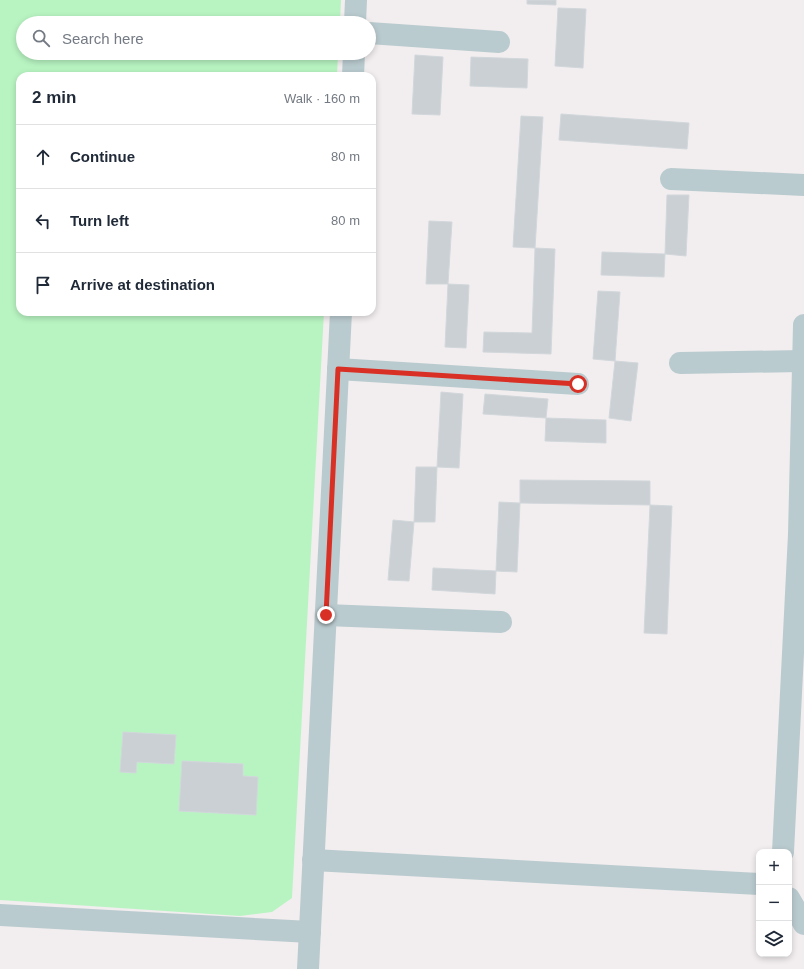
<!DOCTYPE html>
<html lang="en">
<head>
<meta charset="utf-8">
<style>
  :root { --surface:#fff; --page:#f2f2f3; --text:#1f2937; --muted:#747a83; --line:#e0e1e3 }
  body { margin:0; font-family:Arial,sans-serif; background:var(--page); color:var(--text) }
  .controls { position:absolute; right:12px; bottom:12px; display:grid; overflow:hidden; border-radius:8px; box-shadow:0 2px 6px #0003 }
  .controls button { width:36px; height:36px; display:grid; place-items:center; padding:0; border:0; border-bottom:1px solid var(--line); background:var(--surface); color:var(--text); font:20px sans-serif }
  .stop { position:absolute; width:12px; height:12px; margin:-9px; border:3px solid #d93025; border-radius:50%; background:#fff }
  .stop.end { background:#d93025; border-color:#fff; box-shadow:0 1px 4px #0008 }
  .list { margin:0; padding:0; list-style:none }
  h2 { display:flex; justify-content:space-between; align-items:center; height:52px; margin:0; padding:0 16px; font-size:17px }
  h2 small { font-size:13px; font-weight:400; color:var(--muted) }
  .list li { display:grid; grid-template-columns:26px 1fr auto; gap:12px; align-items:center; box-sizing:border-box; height:64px; padding:0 16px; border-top:1px solid var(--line) }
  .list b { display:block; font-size:15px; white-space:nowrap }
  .list em { font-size:13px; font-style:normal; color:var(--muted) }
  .icon { flex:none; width:22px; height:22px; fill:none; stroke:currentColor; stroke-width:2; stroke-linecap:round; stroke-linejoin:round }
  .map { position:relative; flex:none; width:804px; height:969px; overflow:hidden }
  .search { position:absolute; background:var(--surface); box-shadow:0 2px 6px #0003; left:16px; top:16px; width:360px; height:44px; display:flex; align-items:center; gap:10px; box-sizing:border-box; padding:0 14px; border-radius:22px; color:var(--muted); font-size:15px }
  .panel { position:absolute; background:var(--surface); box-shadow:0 2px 6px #0003; left:16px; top:72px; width:360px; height:244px; border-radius:12px }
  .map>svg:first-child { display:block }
  .green { fill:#b8f4c2 }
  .building { fill:#cad0d4; stroke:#d2d7db }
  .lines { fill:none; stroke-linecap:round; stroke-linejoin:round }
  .minor { stroke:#bacbcf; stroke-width:22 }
  .route { stroke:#d93025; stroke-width:5 }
</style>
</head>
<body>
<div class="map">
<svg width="804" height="969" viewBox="0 0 804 969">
  <rect width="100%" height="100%" fill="#f2eeef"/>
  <path class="green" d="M0,0H341L340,23H23V53H338L337,76H20V312H324L292,898L272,912L240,916L0,900Z"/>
  <g class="building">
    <path d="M527,0H556V5L527,4Z"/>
    <path d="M558,8L586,9L583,68L555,66Z"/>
    <path d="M415,55L443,57L440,115L412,114Z"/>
    <path d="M471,57L528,59L527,88L470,86Z"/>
    <path d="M561,114L689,123L687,149L559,140Z"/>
    <path d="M521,116L543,117L535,248L513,247Z"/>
    <path d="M667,195H689L686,256L665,254Z"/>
    <path d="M429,221L452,222L448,284H426Z"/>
    <path d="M535,248L555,249L551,354L483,352L484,332L532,333Z"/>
    <path d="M602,252L665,254L664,277L601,275Z"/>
    <path d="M448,284L469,285L466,348L445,347Z"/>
    <path d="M598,291L620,292L615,361L593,359Z"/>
    <path d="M615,361L638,363L631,421L609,418Z"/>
    <path d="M441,392L463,394L459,468L437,467Z"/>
    <path d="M485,394L548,399L546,418L483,414Z"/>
    <path d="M546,418L606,420V443L545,441Z"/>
    <path d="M416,467H437L435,522H414Z"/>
    <path d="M520,480L650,481V505L520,503Z"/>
    <path d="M499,502L520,503L517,572L496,571Z"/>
    <path d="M650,505L672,506L667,634L644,633Z"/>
    <path d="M393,520L414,522L409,581L388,580Z"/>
    <path d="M433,568L496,571L495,594L432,590Z"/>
    <path d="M123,732L176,735L174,764L137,762L136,773L120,772Z"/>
    <path d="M182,761L243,764V776L258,777L256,815L179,811Z"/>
  </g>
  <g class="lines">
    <g class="minor">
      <path d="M355,23L356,0"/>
      <path d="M369,33L499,42"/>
      <path d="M353,76L354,53"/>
      <path d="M671,179L804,185"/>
      <path d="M680,363L802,361"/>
      <path d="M338,369L578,384"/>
      <path d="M326,615L501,622"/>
      <path d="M783,852L799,534L804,325"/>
      <path d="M313,860L759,884"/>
      <path d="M789,898L804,924"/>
      <path d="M0,915L310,932"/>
      <path d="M308,969L341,312"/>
    </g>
  </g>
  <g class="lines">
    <path class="route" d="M326,615L338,369L578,384"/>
  </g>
</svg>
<div class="controls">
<button>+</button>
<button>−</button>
<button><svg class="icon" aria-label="layers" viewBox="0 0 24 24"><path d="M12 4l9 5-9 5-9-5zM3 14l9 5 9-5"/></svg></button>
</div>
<div class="stop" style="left:578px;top:384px"></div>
<div class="stop end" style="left:326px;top:615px"></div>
<div class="search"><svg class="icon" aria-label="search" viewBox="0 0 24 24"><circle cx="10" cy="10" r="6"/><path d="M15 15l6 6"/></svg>Search here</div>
<section class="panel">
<h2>2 min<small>Walk · 160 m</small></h2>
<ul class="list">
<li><svg class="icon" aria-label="ahead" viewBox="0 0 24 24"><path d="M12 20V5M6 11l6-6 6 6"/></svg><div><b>Continue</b></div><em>80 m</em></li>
<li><svg class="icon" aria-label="left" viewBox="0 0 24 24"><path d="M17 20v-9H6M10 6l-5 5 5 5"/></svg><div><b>Turn left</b></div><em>80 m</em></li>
<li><svg class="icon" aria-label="arrive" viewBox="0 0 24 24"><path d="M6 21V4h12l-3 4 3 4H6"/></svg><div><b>Arrive at destination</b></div></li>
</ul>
</section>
</div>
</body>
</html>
